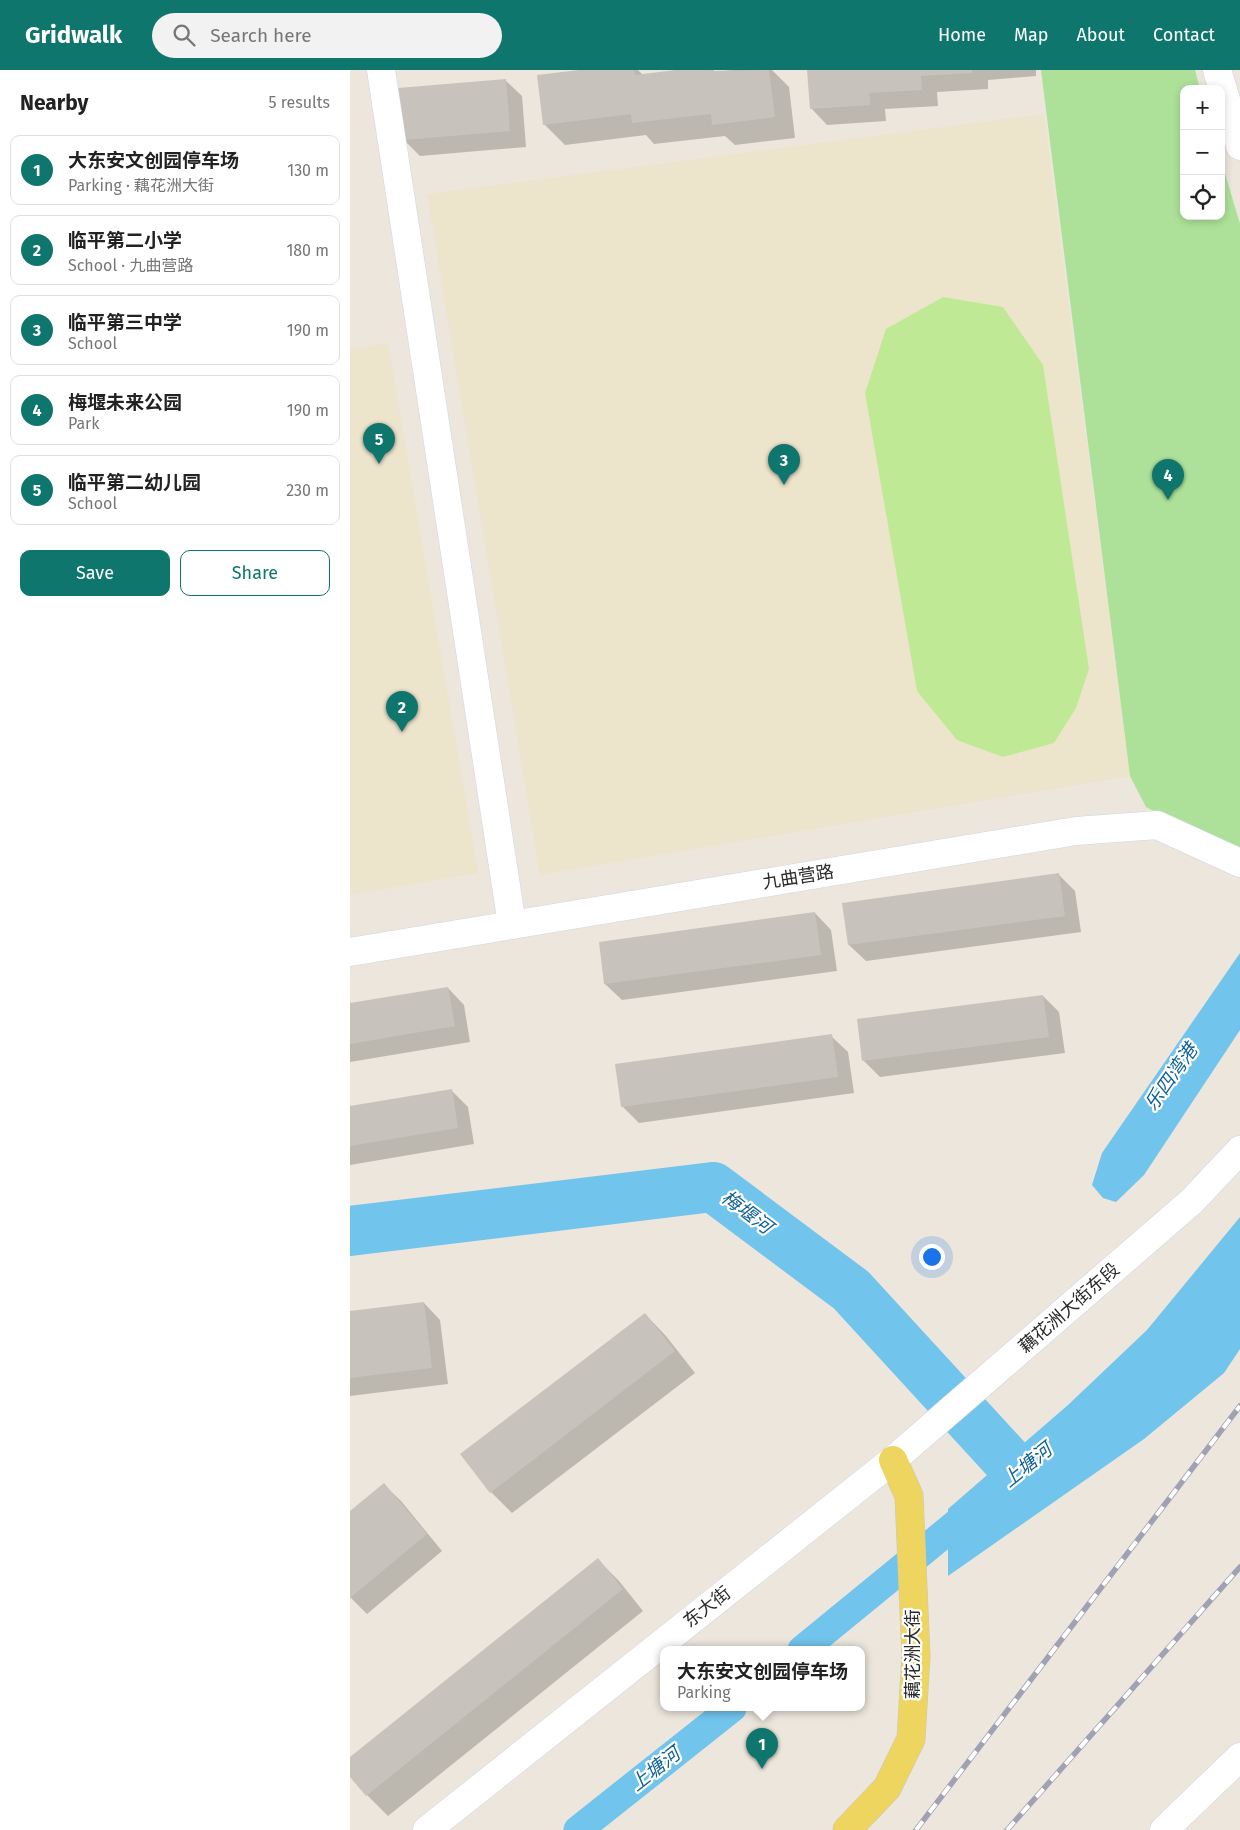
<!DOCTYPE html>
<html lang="en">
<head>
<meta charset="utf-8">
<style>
  :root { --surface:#fff; --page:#f2f2f2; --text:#222; --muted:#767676; --line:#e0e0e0; --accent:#0f766e }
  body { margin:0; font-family:"Fira Sans","Noto Sans SC",sans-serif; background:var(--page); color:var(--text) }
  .controls { position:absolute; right:15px; top:15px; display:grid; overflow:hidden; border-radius:10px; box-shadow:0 2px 8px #0003 }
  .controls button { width:45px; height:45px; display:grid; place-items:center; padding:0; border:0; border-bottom:1px solid var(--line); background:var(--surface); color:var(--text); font:25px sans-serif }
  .you { position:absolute; left:581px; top:1186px; width:18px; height:18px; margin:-12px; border:4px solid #fff; border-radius:50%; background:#1a73e8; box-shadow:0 0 0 8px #1a73e833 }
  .badge { display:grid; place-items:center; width:32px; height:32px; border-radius:50%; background:var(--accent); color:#fff; font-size:16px; font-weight:700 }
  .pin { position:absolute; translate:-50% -41px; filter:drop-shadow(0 1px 2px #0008) }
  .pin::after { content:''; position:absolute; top:26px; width:18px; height:15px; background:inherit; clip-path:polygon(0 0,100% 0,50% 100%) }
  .popup { position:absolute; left:310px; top:1576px; width:205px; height:65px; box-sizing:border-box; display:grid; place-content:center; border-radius:10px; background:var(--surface); filter:drop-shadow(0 1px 4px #0005); font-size:16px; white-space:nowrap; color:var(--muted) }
  .popup b { font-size:19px; color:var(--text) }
  .popup::after { content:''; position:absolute; left:50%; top:100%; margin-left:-10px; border:10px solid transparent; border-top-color:var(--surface) }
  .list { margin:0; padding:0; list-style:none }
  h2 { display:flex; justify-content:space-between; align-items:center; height:65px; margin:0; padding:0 20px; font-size:21px }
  h2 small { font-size:16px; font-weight:400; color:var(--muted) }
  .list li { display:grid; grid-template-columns:32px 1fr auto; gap:15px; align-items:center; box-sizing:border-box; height:70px; margin:0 10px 10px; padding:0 10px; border:1px solid var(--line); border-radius:10px }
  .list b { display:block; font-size:19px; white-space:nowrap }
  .list p { margin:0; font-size:16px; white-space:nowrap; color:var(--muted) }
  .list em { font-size:16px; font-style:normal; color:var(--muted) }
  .actions { display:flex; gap:10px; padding:15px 20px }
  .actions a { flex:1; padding:11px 0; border:1px solid var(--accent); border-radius:10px; text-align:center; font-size:18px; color:var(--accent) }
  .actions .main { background:var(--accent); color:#fff }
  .icon { flex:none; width:28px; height:28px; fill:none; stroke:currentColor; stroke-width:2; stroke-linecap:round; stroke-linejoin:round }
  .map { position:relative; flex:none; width:890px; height:1760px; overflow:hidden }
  header { display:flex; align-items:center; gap:30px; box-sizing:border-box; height:70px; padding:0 25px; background:var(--accent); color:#fff }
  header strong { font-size:24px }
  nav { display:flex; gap:28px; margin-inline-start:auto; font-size:18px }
  .search { width:350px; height:45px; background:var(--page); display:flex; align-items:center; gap:12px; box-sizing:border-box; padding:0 18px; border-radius:28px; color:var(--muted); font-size:19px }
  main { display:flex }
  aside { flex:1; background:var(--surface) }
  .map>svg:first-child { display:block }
  .education { fill:#ede4cc }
  .green { fill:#ade199 }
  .pitch { fill:#c0e995 }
  .water { fill:#71c4ec }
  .shadow { fill:#0003 }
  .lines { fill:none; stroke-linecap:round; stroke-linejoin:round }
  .canal { stroke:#71c4ec; stroke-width:29 }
  .river { stroke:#71c4ec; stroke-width:50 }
  .building { fill:#c7c3bc }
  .minor-casing { stroke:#d1d4e2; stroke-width:29 }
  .major-casing { stroke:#c8c8c8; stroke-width:29 }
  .minor { stroke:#fff; stroke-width:28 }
  .major { stroke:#eed55f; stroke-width:28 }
  .rail-casing { stroke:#9fa1b4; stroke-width:5.5 }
  .rail { stroke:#fff; stroke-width:4; stroke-dasharray:11; stroke-linecap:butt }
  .labels { text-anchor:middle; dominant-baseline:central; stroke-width:4.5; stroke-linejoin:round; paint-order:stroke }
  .street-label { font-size:18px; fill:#2a2a2a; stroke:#fff }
  .water-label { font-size:19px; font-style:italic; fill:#106198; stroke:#fff }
</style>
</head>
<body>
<header>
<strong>Gridwalk</strong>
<div class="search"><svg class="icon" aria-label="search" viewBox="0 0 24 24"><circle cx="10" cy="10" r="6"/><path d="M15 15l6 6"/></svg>Search here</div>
<nav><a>Home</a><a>Map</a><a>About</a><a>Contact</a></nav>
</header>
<main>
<aside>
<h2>Nearby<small>5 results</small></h2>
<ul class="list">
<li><span class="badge">1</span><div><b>大东安文创园停车场</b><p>Parking · 藕花洲大街</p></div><em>130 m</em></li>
<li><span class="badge">2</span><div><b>临平第二小学</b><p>School · 九曲营路</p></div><em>180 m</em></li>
<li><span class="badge">3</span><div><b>临平第三中学</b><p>School</p></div><em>190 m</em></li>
<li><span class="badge">4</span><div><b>梅堰未来公园</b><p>Park</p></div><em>190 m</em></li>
<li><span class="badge">5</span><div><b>临平第二幼儿园</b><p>School</p></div><em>230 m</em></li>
</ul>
<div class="actions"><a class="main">Save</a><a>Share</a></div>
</aside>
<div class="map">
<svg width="890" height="1760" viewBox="0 0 890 1760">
  <rect width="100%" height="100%" fill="#ece6dc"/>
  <g class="education">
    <path d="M694,44L780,706L190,805L77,124Z"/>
    <path d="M38,273L128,803L0,825V280Z"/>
  </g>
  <path class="green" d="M691,0H845L850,19H834V146H871V90L890,154V784L796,737L780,706Z"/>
  <path class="pitch" d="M593,227L653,237L693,295L739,599L726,638L704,673L653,687L607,670L567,621L515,323L536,259Z"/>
  <g class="water">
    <path d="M890,883V960L794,1105L766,1132L753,1128L742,1115L752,1083Z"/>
    <path d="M890,1147V1279L874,1303L794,1369L598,1506V1439L718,1335L797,1260Z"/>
  </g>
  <g class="shadow">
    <path d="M240,0H288L293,5L335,0H363L365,2L383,0H422L439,17L445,68L385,75L375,66L304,74L296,65L215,75L194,54Z"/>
    <path d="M483,0H686V6L638,10V19L587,22L588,36L535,39L536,51L477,55L461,38Z"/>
    <path d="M155,10L172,26L176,77L70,86L54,70Z"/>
    <path d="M709,805L725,821L731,862L516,891L499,875L494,834Z"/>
    <path d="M465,843L481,860L487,901L272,930L255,914L250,873Z"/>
    <path d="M98,918L114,935L120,972L0,992V934Z"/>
    <path d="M693,926L709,942L715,983L530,1007L514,991L508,950Z"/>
    <path d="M481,966L498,982L504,1023L289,1053L272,1036Z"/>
    <path d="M101,1020L118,1037L124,1074L0,1095V1037Z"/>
    <path d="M74,1233L90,1250L98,1314L0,1326V1242Z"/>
    <path d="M295,1244L316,1266L345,1303L162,1443L141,1422Z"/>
    <path d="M34,1415L51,1431L92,1481L17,1544L0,1527V1443Z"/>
    <path d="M248,1490L269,1511L293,1541L38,1746L17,1725L0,1705V1689Z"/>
  </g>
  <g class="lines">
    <g class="canal">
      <path d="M452,1580L628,1436"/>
      <path d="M228,1760L382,1638"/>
    </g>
    <path class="river" d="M0,1161L363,1117L501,1220L668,1402"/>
  </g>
  <g class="building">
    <path d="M229,0H284L285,5L325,0H361V1L419,0L425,47L362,55L361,44L282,53L281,44L193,55L187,5Z"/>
    <path d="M457,0H622V3L571,6L572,20L519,23L520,35L460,39Z"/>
    <path d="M156,9L160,61L53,70L48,18Z"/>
    <path d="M709,803L715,846L498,875L492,833Z"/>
    <path d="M465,842L471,885L254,914L249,872Z"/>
    <path d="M98,917L105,956L0,974V933Z"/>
    <path d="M693,925L699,967L512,991L507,949Z"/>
    <path d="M482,964L488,1007L271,1037L265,994Z"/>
    <path d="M102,1019L108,1058L0,1076V1036Z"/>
    <path d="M74,1232L82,1298L0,1308V1241Z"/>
    <path d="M295,1243L325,1281L140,1423L110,1384Z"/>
    <path d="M34,1413L77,1464L0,1528V1441Z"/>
    <path d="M248,1488L273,1519L16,1726L0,1707V1687Z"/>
  </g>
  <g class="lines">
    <g class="minor-casing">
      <g id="minor">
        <path d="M31,0L162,855"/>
        <path d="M867,0L890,76"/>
        <path d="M0,882L726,761L807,755L890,793"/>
        <path d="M77,1760L543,1390L842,1131L890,1080"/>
        <path d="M814,1760L890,1687"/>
      </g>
    </g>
    <g class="major-casing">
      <path id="major" d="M497,1760L537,1718L561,1669L566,1586L559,1426L543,1390"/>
    </g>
    <use href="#minor" class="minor"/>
    <use href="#major" class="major"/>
    <g class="rail-casing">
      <g id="rail">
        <path d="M566,1760L890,1336"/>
        <path d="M657,1760L890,1497"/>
      </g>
    </g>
    <use href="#rail" class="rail"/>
  </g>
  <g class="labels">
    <g class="street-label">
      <text transform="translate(448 807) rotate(-9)">九曲营路</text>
      <text transform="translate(719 1238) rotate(-41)">藕花洲大街东段</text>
      <text transform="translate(357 1537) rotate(-38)">东大街</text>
      <text transform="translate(563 1584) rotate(-90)">藕花洲大街</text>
    </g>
    <g class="water-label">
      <text transform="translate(821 1007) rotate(-55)">乐四湾港</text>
      <text transform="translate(397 1142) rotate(37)">梅堰河</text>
      <text transform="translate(677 1395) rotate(-39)">上塘河</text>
      <text transform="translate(305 1699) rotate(-38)">上塘河</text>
    </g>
  </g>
</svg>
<div class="controls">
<button>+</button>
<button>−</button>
<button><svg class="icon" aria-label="locate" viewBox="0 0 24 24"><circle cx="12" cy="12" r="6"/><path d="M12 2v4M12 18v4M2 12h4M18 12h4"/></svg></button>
</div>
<div class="you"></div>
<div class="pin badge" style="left:412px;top:1699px">1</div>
<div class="popup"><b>大东安文创园停车场</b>Parking</div>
<div class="pin badge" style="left:52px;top:662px">2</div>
<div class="pin badge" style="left:434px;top:415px">3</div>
<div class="pin badge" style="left:818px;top:430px">4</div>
<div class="pin badge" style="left:29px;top:394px">5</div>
</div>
</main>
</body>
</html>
